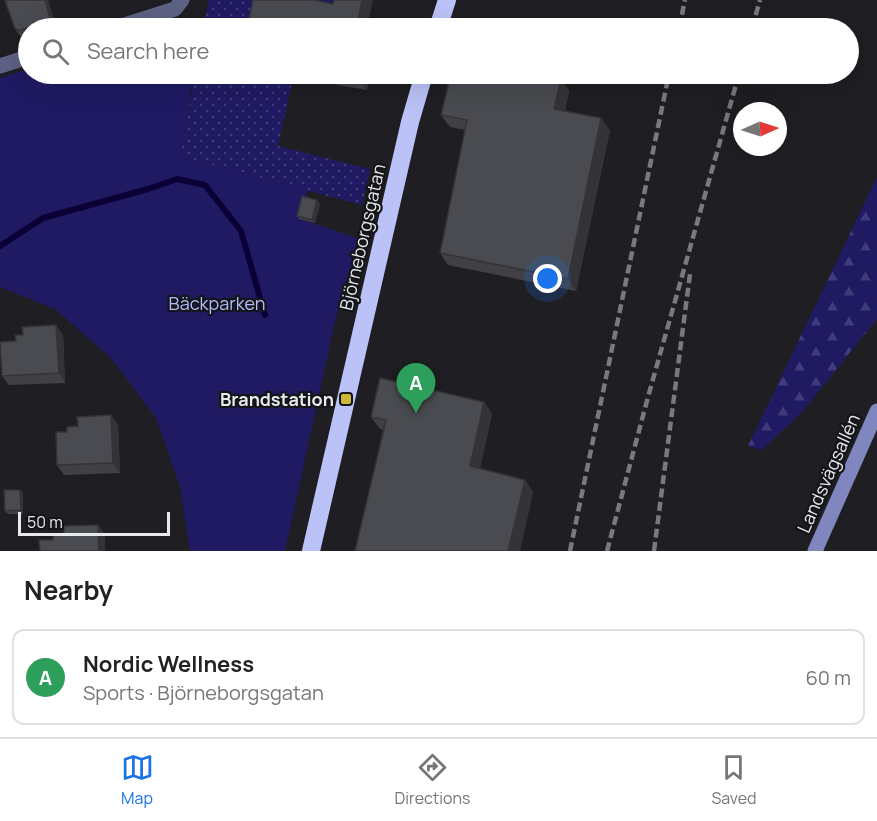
<!DOCTYPE html>
<html lang="en">
<head>
<meta charset="utf-8">
<style>
  :root { --surface:#fff; --page:#f2f2f2; --text:#222; --muted:#767676; --line:#e0e0e0; --accent:#1a73e8 }
  body { margin:0; font-family:Manrope,sans-serif; background:var(--page); color:var(--text) }
  .compass { position:absolute; left:733px; top:102px; width:54px; height:54px; border-radius:50%; background:var(--surface); box-shadow:0 6px 24px #0002; rotate:87deg }
  .scale { position:absolute; left:18px; bottom:15px; width:152px; box-sizing:border-box; padding-left:6px; border:3px solid #e8e9ec; border-top:0; font-size:16px; line-height:21px; white-space:nowrap; color:#e8e9ec; -webkit-text-stroke:4px #141519; paint-order:stroke }
  .you { position:absolute; left:548px; top:279px; width:21px; height:21px; margin:-15px; border:4px solid #fff; border-radius:50%; background:#1a73e8; box-shadow:0 0 0 9px #1a73e833 }
  .badge { display:grid; place-items:center; width:39px; height:39px; border-radius:50%; background:var(--accent); color:#fff; font-size:20px; font-weight:700 }
  .pin { position:absolute; translate:-50% -50px; filter:drop-shadow(0 2px 3px #0008) }
  .pin::after { content:''; position:absolute; top:32px; width:21px; height:18px; background:inherit; clip-path:polygon(0 0,100% 0,50% 100%) }
  .list { margin:0; padding:0; list-style:none }
  h2 { display:flex; justify-content:space-between; align-items:center; height:78px; margin:0; padding:0 24px; font-size:26px }
  h2 small { font-size:20px; font-weight:400; color:var(--muted) }
  .list li { display:grid; grid-template-columns:39px 1fr auto; gap:18px; align-items:center; box-sizing:border-box; height:96px; margin:0 12px 12px; padding:0 12px; border:2px solid var(--line); border-radius:12px }
  .list b { display:block; font-size:22px; white-space:nowrap }
  .list p { margin:0; font-size:20px; white-space:nowrap; color:var(--muted) }
  .list em { font-size:20px; font-style:normal; color:var(--muted) }
  .icon { flex:none; width:33px; height:33px; fill:none; stroke:currentColor; stroke-width:2; stroke-linecap:round; stroke-linejoin:round }
  .map { position:relative; flex:none; width:877px; height:551px; overflow:hidden }
  .search { position:absolute; background:var(--surface); box-shadow:0 6px 24px #0002; left:18px; right:18px; top:18px; height:66px; display:flex; align-items:center; gap:15px; box-sizing:border-box; padding:0 21px; border-radius:33px; color:var(--muted); font-size:22px }
  .sheet { height:186px; background:var(--surface) }
  nav { display:flex; justify-content:space-around; align-items:center; box-sizing:border-box; height:84px; border-top:2px solid var(--line); background:var(--surface); font-size:16px; color:var(--muted) }
  nav a { display:grid; justify-items:center; gap:3px }
  nav .on { color:var(--accent) }
  .map>svg:first-child { display:block }
  .grass { fill:url(#grass-dots) }
  .forest { fill:url(#forest-firs) }
  .park { fill:#201a63 }
  .lines { fill:none; stroke-linecap:round; stroke-linejoin:round }
  .stream { stroke:#0a0036; stroke-width:6 }
  .street { stroke:#5d6184; stroke-width:15 }
  .secondary { stroke:#8087bf; stroke-width:15 }
  .highway { stroke:#bbc2f7; stroke-width:18 }
  .rail { stroke:#797a7e; stroke-width:4.5; stroke-dasharray:9 4.5; stroke-linecap:butt }
  .wall { fill:#404045 }
  .shaded-wall { fill:#343438 }
  .building { fill:#4a4b50; stroke:#343438; stroke-width:1.5 }
  .poi-dot { fill:#cfb837; stroke:#141519; stroke-width:2 }
  .labels { text-anchor:middle; dominant-baseline:central; stroke-width:4.5; stroke-linejoin:round; paint-order:stroke }
  .street-label { font-size:18px; fill:#e8e9ec; stroke:#141519 }
  .park-label { font-size:18px; fill:#b4bcfe; stroke:#141519 }
  .poi-label { font-size:18px; font-weight:bold; fill:#e8e9ec; stroke:#141519; text-anchor:end }
</style>
</head>
<body>
<div class="map">
<svg width="877" height="551" viewBox="0 0 877 551">
  <defs>
    <pattern id="grass-dots" width="8" height="8" patternUnits="userSpaceOnUse" patternTransform="scale(1.5)"><rect width="8" height="8" fill="#201a63"/><path d="M2 2h.1M6 6h.1" fill="none" stroke="#403b7a" stroke-width="1.8" stroke-linecap="round"/></pattern>
    <pattern id="forest-firs" width="22" height="20" patternUnits="userSpaceOnUse" patternTransform="scale(1.5)"><rect width="22" height="20" fill="#201a63"/><path d="M5 1l3.5 6h-7zM16 11l3.5 6h-7z" fill="#403b7a"/></pattern>
  </defs>
  <rect width="100%" height="100%" fill="#1e1e23"/>
  <g class="grass">
    <path d="M209,0H344L339,28H203Z"/>
    <path d="M195,74H294L278,146L370,169L362,205L180,157Z"/>
  </g>
  <path class="forest" d="M877,177V319L802,412L762,450L748,446Z"/>
  <g class="park">
    <path d="M179,21L203,24L202,28H155Z"/>
    <path d="M28,69V74H194L180,157L308,189L300,219L360,239L341,297L333,331L285,551H190L180,487L156,418L110,357L55,309L0,287V78Z"/>
  </g>
  <g class="lines">
    <path class="stream" d="M0,246L43,218L148,189L177,179L205,185L241,231L265,315"/>
    <g class="street">
      <path d="M115,28L175,9L182,0"/>
      <path d="M0,66L28,57"/>
    </g>
    <path class="secondary" d="M815,551L877,411"/>
    <g class="highway">
      <path d="M438,28L447,0"/>
      <path d="M311,551L410,122L424,74"/>
    </g>
    <g class="rail">
      <path d="M679,28L685,0"/>
      <path d="M752,28L760,0"/>
      <path d="M570,551L669,74"/>
      <path d="M607,551L648,397L739,74"/>
      <path d="M654,551L690,274"/>
    </g>
  </g>
  <g class="wall">
    <path d="M5,0H48L55,24L43,28H28V36L22,37L21,36H20L15,29Z"/>
    <path d="M321,74H370L367,90L327,83Z"/>
    <path d="M561,79L569,91L565,111L601,118L610,130L576,291L448,265L440,253L465,130L450,127L441,115Z"/>
    <path d="M317,200L320,204L315,223L299,219L297,216Z"/>
    <path d="M56,325L63,335L65,383L9,385L2,376L16,341L23,335Z"/>
    <path d="M484,402L492,414L480,468L525,480L533,492L520,551H355L384,430L380,429L371,417Z"/>
    <path d="M111,415L118,425L120,473L64,475L57,465L67,432L78,426Z"/>
    <path d="M20,490L23,493V514H8L5,511Z"/>
  </g>
  <g class="shaded-wall">
    <path d="M45,0H48L55,24L50,18Z"/>
    <path d="M362,0H373L367,28H357Z"/>
    <path d="M359,74H370L367,90L359,78Z"/>
    <path d="M561,79L569,91L563,121L554,109Z"/>
    <path d="M601,118L610,130L576,291L568,279Z"/>
    <path d="M317,200L320,204L315,223L312,220Z"/>
    <path d="M56,325L63,335L65,383L59,373Z"/>
    <path d="M484,402L492,414L478,478L470,466Z"/>
    <path d="M111,415L118,425L120,473L113,463Z"/>
    <path d="M525,480L533,492L520,551H508Z"/>
    <path d="M20,490L23,493V514L21,510Z"/>
    <path d="M98,525L105,534V551H99Z"/>
  </g>
  <g class="building">
    <path d="M5,0H45L50,18L33,23L34,26L17,31V29H15Z"/>
    <path d="M253,0H314L333,4L334,0H362L357,28H247Z"/>
    <path d="M336,74H359V78Z"/>
    <path d="M451,74H533L561,79L554,109L601,118L568,279L440,253L467,120L441,115Z"/>
    <path d="M302,196L317,200L312,220L297,216Z"/>
    <path d="M56,325L59,373L2,376L0,342L16,341L15,335H23L22,327Z"/>
    <path d="M380,378L484,402L470,466L525,480L508,551H355L386,420L371,417Z"/>
    <path d="M111,415L113,463L57,465L56,432H67V427L78,426L77,417Z"/>
    <path d="M4,490H20L21,510L5,511Z"/>
    <path d="M98,525L99,551H40L39,540H53V535L64,534V526Z"/>
  </g>
  <rect class="poi-dot" x="340" y="393" width="12" height="12" rx="3"/>
  <g class="labels">
    <g class="street-label">
      <text transform="translate(362 237) rotate(-77)">Björneborgsgatan</text>
      <text transform="translate(828 473) rotate(-66)">Landsvägsallén</text>
    </g>
    <g class="park-label">
      <text x="217" y="303">Bäckparken</text>
    </g>
    <g class="poi-label">
      <text x="334" y="399">Brandstation</text>
    </g>
  </g>
</svg>
<svg class="compass" viewBox="-18 -18 36 36"><path d="M0-13l5 13h-10z" fill="#e53935"/><path d="M0 13l5-13h-10z" fill="#767676"/></svg>
<div class="scale">50 m</div>
<div class="you"></div>
<div class="pin badge" style="left:416px;top:413px;background:#2e9e5b">A</div>
<div class="search"><svg class="icon" aria-label="search" viewBox="0 0 24 24"><circle cx="10" cy="10" r="6"/><path d="M15 15l6 6"/></svg>Search here</div>
</div>
<section class="sheet">
<h2>Nearby<small></small></h2>
<ul class="list">
<li><span class="badge" style="background:#2e9e5b">A</span><div><b>Nordic Wellness</b><p>Sports · Björneborgsgatan</p></div><em>60 m</em></li>
</ul>
</section>
<nav>
<a class="on"><svg class="icon" aria-label="map" viewBox="0 0 24 24"><path d="M3 6l6-2 6 2 6-2v14l-6 2-6-2-6 2zM9 4v14M15 6v14"/></svg>Map</a>
<a><svg class="icon" aria-label="directions" viewBox="0 0 24 24"><path d="M12 3l9 9-9 9-9-9zM9 14v-3h6M13 9l2 2-2 2"/></svg>Directions</a>
<a><svg class="icon" aria-label="saved" viewBox="0 0 24 24"><path d="M7 4h10v16l-5-4-5 4z"/></svg>Saved</a>
</nav>
</body>
</html>
